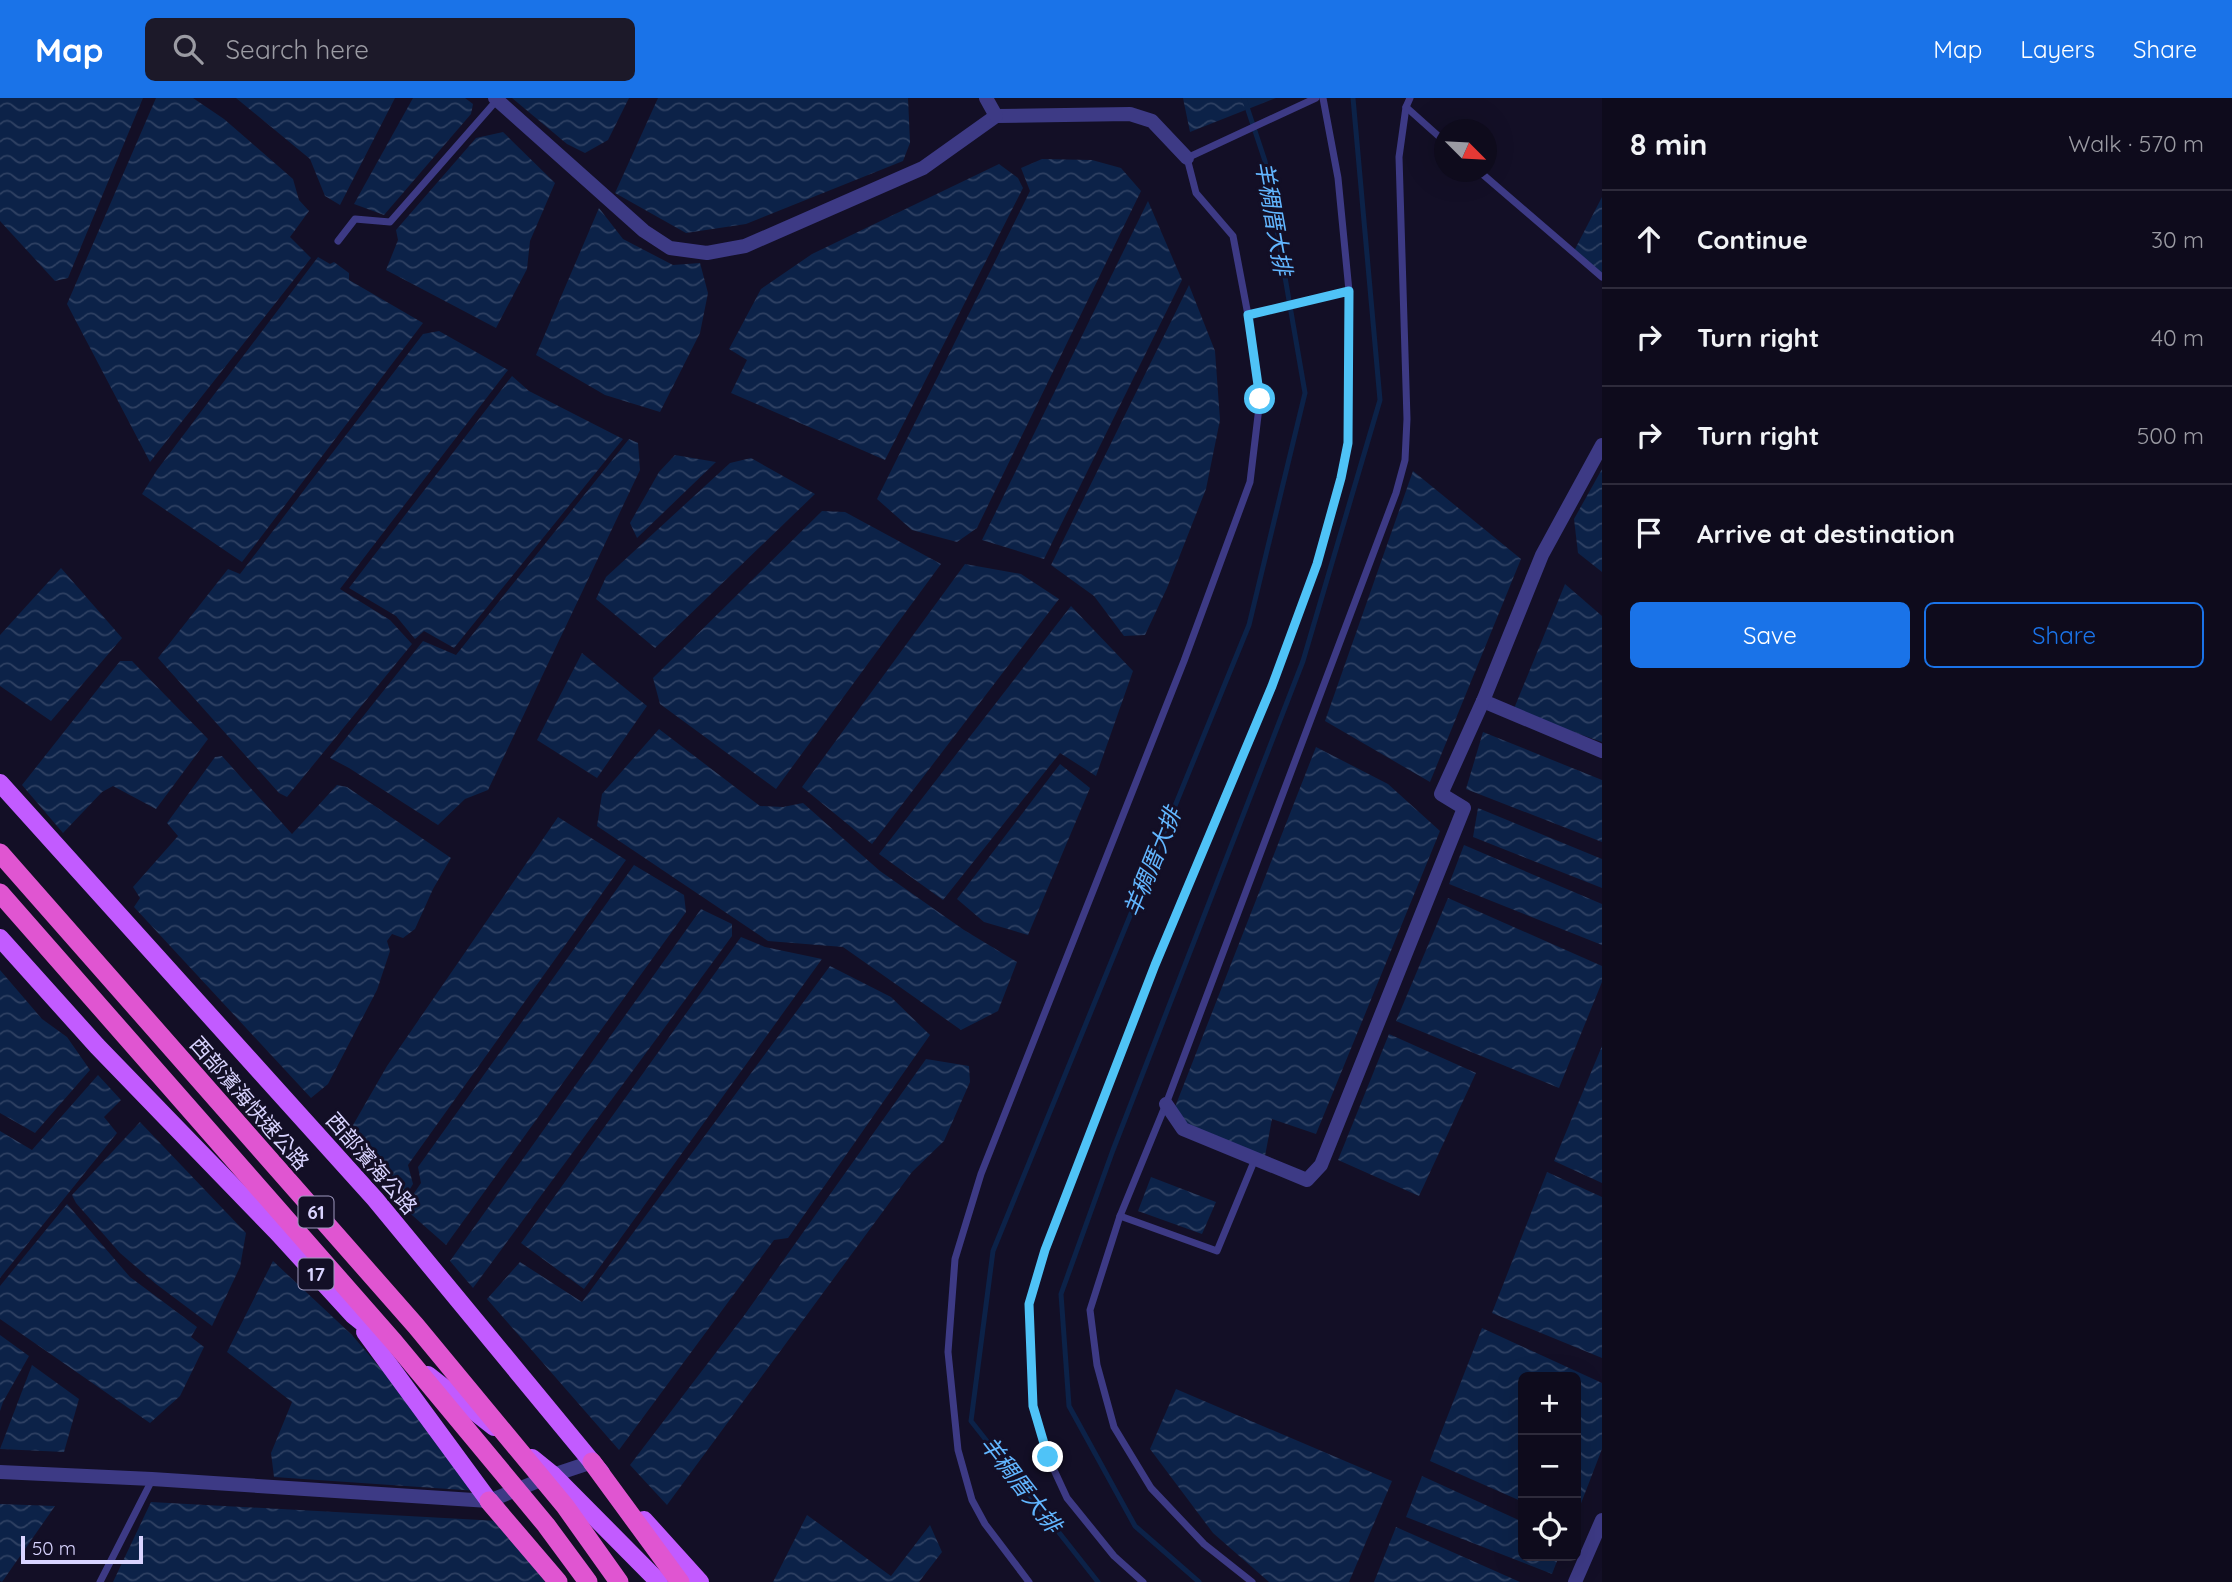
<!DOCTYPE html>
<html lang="en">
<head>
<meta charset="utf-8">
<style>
  :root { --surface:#0e0b1c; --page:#1c1929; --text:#f1f3f6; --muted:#9b9ba3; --line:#2e2b3b; --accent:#1a73e8 }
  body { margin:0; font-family:Quicksand,"Noto Sans TC",sans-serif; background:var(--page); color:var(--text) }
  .controls { position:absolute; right:21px; bottom:21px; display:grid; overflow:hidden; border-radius:10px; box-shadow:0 7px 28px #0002 }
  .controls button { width:63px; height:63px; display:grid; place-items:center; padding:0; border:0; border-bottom:2px solid var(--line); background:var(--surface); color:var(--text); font:35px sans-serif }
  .compass { position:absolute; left:1434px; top:21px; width:63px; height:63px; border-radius:50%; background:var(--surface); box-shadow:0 7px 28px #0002; rotate:114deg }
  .scale { position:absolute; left:21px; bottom:18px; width:122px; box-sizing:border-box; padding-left:7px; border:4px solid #d9d4ff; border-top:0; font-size:19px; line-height:24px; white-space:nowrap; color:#d9d4ff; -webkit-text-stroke:5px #130f26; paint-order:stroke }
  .stop { position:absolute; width:21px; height:21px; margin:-16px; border:5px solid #4fc3f7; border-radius:50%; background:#fff }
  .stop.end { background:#4fc3f7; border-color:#fff; box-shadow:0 2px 7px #0008 }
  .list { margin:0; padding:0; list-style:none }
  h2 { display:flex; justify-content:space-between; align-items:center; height:91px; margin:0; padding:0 28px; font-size:30px }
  h2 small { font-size:23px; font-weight:400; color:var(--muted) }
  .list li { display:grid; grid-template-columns:46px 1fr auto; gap:21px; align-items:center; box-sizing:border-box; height:98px; padding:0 28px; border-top:2px solid var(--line) }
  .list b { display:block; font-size:26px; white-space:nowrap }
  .list em { font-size:23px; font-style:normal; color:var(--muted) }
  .actions { display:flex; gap:14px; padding:21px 28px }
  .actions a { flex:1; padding:16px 0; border:2px solid var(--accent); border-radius:10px; text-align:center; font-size:24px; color:var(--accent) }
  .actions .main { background:var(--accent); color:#fff }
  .icon { flex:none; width:38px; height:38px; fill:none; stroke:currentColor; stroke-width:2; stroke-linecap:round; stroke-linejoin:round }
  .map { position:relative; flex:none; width:1602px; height:1484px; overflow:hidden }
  header { display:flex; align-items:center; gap:42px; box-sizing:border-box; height:98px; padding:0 35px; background:var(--accent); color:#fff }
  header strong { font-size:33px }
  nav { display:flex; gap:38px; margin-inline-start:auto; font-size:24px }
  .search { width:490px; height:63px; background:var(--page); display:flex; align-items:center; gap:18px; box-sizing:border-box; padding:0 24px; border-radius:10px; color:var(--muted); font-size:26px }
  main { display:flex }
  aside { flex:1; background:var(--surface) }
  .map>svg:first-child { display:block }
  .water { fill:url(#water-waves) }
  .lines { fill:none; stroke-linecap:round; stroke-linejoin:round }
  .stream { stroke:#0c2248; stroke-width:5 }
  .service { stroke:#3d3a85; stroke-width:7 }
  .minor { stroke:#3d3a85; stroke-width:14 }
  .primary { stroke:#c25bff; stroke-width:18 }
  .trunk { stroke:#e055d1; stroke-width:19 }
  .trunk-bridge { stroke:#e055d1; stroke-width:19 }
  .route { stroke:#4fc3f7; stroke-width:9 }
  .labels { text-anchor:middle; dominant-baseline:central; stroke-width:6; stroke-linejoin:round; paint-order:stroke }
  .shield { fill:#130f26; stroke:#9e99be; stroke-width:2 }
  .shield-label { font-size:19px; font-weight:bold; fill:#d9d4ff }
  .street-label { font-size:21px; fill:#d9d4ff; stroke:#130f26 }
  .water-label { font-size:23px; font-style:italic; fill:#62b6ff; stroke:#130f26 }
</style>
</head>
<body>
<header>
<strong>Map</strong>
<div class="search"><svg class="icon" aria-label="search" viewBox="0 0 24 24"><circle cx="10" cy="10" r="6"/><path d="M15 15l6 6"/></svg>Search here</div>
<nav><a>Map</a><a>Layers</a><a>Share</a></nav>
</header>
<main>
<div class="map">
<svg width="1602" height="1484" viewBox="0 0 1602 1484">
  <defs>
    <pattern id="water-waves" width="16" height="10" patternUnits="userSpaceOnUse" patternTransform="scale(1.75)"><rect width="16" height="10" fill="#0c2248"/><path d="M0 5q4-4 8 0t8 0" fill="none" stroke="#2f4163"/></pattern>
  </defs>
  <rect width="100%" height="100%" fill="#130f26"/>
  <g class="water">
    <path d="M0,0H143L68,180L55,183L0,123Z"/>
    <path d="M156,0H193L224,21L293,81L299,102L309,113L290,139L311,160L150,364L67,206Z"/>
    <path d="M236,0H395L340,107L325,98L310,61Z"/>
    <path d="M413,0H465L473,6L471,16L384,117L354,106Z"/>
    <path d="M512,0H629L608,42L585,55L567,46Z"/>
    <path d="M658,0H908L910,45L903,63L746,126L686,135L615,95Z"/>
    <path d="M1183,0H1276L1190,34Z"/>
    <path d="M503,34L555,85L530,143L527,171L496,230L386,172L398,142L396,132L476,40Z"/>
    <path d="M1042,61L1092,62L1121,70L1141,93L977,430L957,444L912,432L877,401L1030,93L1021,70Z"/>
    <path d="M999,66L1018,80L1023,90L885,362L731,295L747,262L729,251L761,191L812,156Z"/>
    <path d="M1602,99V176L1574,153Z"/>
    <path d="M1148,103L1182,182L1044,461L982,442Z"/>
    <path d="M599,110L623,141L673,167L700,165L708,195L700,235L660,314L605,297L536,257Z"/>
    <path d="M318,159L330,166L334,164L349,175V182L423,225L242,464L142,396L157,372Z"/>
    <path d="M1189,187L1215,253L1220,322L1206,391L1167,490L1145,537L1124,538L1094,498L1051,467Z"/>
    <path d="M439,233L508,272L340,491L390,522L412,546L287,699L279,695L158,560L228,471L240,476L423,236Z"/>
    <path d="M512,278L529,293L623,341L454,550L424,533L415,541L396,518L349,490Z"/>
    <path d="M629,341L638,345L640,372L488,692L465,701L438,727L349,670L330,660L423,543L456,557Z"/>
    <path d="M675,357L716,364L637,440L630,425L659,374Z"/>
    <path d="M751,360L815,396L655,550L596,501L606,479L730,365Z"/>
    <path d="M1602,371V474L1578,455L1574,421Z"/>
    <path d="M1413,373L1521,461L1430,684L1325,623Z"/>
    <path d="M822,413L845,414L941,466L776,691L660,606L653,580Z"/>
    <path d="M965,466L1021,476L1059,501L872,746L802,689Z"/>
    <path d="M61,470L122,540L51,623L0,588V537Z"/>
    <path d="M1565,486L1602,518V644L1513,613Z"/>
    <path d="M1071,508L1133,573L1096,678L1060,655L943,802L879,756Z"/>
    <path d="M582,555L647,608L597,680L537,642Z"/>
    <path d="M120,563H132L208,641L156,711L113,688L102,694L63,735L22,687Z"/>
    <path d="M659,631L760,708L783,709L803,705L880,773L964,832L1017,864L998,913L961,932L843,849L768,843L597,728L602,696Z"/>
    <path d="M1483,634L1602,682V744L1466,691Z"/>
    <path d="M1316,649L1388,686L1440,733L1316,1036L1272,1021L1265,1058L1186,1028L1175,1009Z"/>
    <path d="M222,658L292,736L337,687L347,689L451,760L433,791L415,831L403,840L392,836L387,843L390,853L377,892L328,986L311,1000L134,809L140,800L133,789L178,738L167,725L215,659Z"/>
    <path d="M1060,666L1090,690L1028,837L984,824L957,801Z"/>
    <path d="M1478,710L1602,761V790L1473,739Z"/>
    <path d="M558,719L626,762L408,1067L413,1086L402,1104L345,1041L387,968Z"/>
    <path d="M1464,747L1602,806V847L1449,786Z"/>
    <path d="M634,767L684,797L686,814L446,1147L404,1110L421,1085L418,1069Z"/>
    <path d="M1448,800L1602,868V884L1559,990L1396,923Z"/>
    <path d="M701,811L732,826V838L473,1190L450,1163Z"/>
    <path d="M741,839L765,849L822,861L584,1191L521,1145Z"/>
    <path d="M830,868L891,899L930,937L788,1140L774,1142L619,1352L487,1201L520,1164L582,1204Z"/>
    <path d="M0,872L42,921L67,939L90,972L35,1035L0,1015Z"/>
    <path d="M1389,936L1476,975L1419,1098L1338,1062Z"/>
    <path d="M1602,948V1085L1554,1063Z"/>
    <path d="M926,961L969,968L970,984L944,1043L912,1074L667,1407L630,1367L743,1219Z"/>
    <path d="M98,977L121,1002L104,1019L117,1035L0,1180V1033L32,1052Z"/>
    <path d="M140,1024L246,1135L240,1169L212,1228L156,1186L120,1155L76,1105L72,1097Z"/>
    <path d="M1547,1074L1602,1099V1260L1492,1215Z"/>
    <path d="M1151,1079L1216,1104L1202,1136L1138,1113Z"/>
    <path d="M67,1106L130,1179L197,1229L191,1239L204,1249L180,1298L150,1325L0,1221V1188Z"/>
    <path d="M273,1163L352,1237L417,1313L478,1393L274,1379L271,1355L292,1304L227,1254Z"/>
    <path d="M1482,1230L1602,1285V1351L1580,1408L1576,1407V1279H1523V1404L1430,1363Z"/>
    <path d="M0,1237L29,1258L3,1304L0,1313Z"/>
    <path d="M32,1267L79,1301L64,1354L0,1351Z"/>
    <path d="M1176,1291L1392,1383L1349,1484H1269L1213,1435L1150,1351Z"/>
    <path d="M1422,1378L1523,1424V1458H1559L1552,1476L1406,1419Z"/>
    <path d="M151,1404L499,1423L545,1484H113Z"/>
    <path d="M0,1406L55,1408L2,1484L0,1483Z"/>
    <path d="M807,1417L891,1478L930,1427L942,1454L919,1484H773Z"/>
    <path d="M1396,1429L1520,1484H1374Z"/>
  </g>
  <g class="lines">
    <g class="stream">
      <path d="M1098,1484L971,1323L993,1153L1249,527L1305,295L1265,63L1244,0"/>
      <path d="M1199,1484L1135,1428L1069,1308L1061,1196L1113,1052L1303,563L1380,302L1353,0"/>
    </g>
    <g class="service">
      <path d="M1406,9L1444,43"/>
      <path d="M1480,74L1602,179"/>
      <path d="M338,143L355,121L390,124L497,2"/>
      <path d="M1248,217L1349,193"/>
      <path d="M1120,1118L1217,1153L1255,1061"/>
      <path d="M100,1484L152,1382"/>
      <path d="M1029,1484L985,1426L972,1402L958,1352L948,1254L955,1161L981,1076L1184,563L1250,384L1260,301L1248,217L1233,138L1196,95L1187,60L1316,0"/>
      <path d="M1143,1484L1114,1458L1067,1400L1048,1359L1033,1308L1029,1206L1045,1152L1155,867L1272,588L1317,466L1341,380L1348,345L1349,193L1338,80L1323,0"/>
      <path d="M1252,1484L1204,1446L1151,1390L1114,1329L1097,1267L1090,1212L1120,1118L1166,1006L1396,395L1405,362L1407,321L1399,59L1406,9L1410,0"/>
    </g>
    <g class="minor">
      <path d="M495,0L644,133L670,150L707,155L745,148L923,70L996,18L1130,16L1152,23L1187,60"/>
      <path d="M986,0L996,18"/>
      <path d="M1483,603L1602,653"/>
      <path d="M1166,1006L1183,1031L1307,1082L1321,1067L1464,710L1441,696L1483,603L1542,457L1602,347"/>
      <path d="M0,1374L152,1381L489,1403L553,1377L592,1364"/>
      <path d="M1575,1484L1602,1422"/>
    </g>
    <g class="primary">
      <path d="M0,685L375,1101L601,1375"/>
      <path d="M0,840L97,948L277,1134L353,1217L384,1242"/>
      <path d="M365,1234L489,1403"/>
      <path d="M428,1277L494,1329"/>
      <path d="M532,1360L553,1377L659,1484"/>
      <path d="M644,1422L700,1484"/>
    </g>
    <g class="trunk">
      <path d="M592,1364L680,1484"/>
      <path d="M489,1403L558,1484"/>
    </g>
    <g class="trunk-bridge">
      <path d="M0,755L416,1228L565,1408L619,1484"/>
      <path d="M0,795L394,1244L546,1427L588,1484"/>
    </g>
  </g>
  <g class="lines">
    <path class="route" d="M1048,1359L1033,1308L1029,1206L1045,1152L1155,867L1272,588L1317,466L1341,380L1348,345L1349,193L1248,217L1260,301"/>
  </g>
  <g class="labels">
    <g class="shield">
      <rect x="298.5" y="1098.5" width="35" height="31" rx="5"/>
      <rect x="298.5" y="1160.5" width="35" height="31" rx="5"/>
    </g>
    <g class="shield-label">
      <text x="316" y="1114">61</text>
      <text x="316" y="1176">17</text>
    </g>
    <g class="street-label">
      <text transform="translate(250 1005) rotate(49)">西部濱海快速公路</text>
      <text transform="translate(372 1065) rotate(49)">西部濱海公路</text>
    </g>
    <g class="water-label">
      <text transform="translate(1274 120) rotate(80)">羊稠厝大排</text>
      <text transform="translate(1152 764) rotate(-68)">羊稠厝大排</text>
      <text transform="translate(1021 1386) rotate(52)">羊稠厝大排</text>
    </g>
  </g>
</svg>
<div class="controls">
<button>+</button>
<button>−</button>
<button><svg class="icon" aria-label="locate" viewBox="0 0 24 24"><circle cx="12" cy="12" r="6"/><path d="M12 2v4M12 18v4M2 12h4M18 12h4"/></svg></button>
</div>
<svg class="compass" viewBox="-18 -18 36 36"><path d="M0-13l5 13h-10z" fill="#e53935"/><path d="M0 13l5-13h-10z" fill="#9b9ba3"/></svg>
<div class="scale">50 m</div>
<div class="stop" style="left:1260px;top:301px"></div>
<div class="stop end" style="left:1048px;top:1359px"></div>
</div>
<aside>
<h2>8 min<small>Walk · 570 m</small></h2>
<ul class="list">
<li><svg class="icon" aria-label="ahead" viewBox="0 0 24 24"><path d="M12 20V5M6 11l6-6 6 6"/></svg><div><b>Continue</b></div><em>30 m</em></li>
<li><svg class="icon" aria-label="right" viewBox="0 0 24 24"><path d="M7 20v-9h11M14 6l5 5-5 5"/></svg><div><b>Turn right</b></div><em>40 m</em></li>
<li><svg class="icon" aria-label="right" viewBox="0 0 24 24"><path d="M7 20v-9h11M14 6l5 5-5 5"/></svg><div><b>Turn right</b></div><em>500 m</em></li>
<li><svg class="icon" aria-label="arrive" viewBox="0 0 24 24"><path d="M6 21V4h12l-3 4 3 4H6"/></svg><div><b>Arrive at destination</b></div></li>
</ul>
<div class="actions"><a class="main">Save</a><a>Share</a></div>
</aside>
</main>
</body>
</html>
